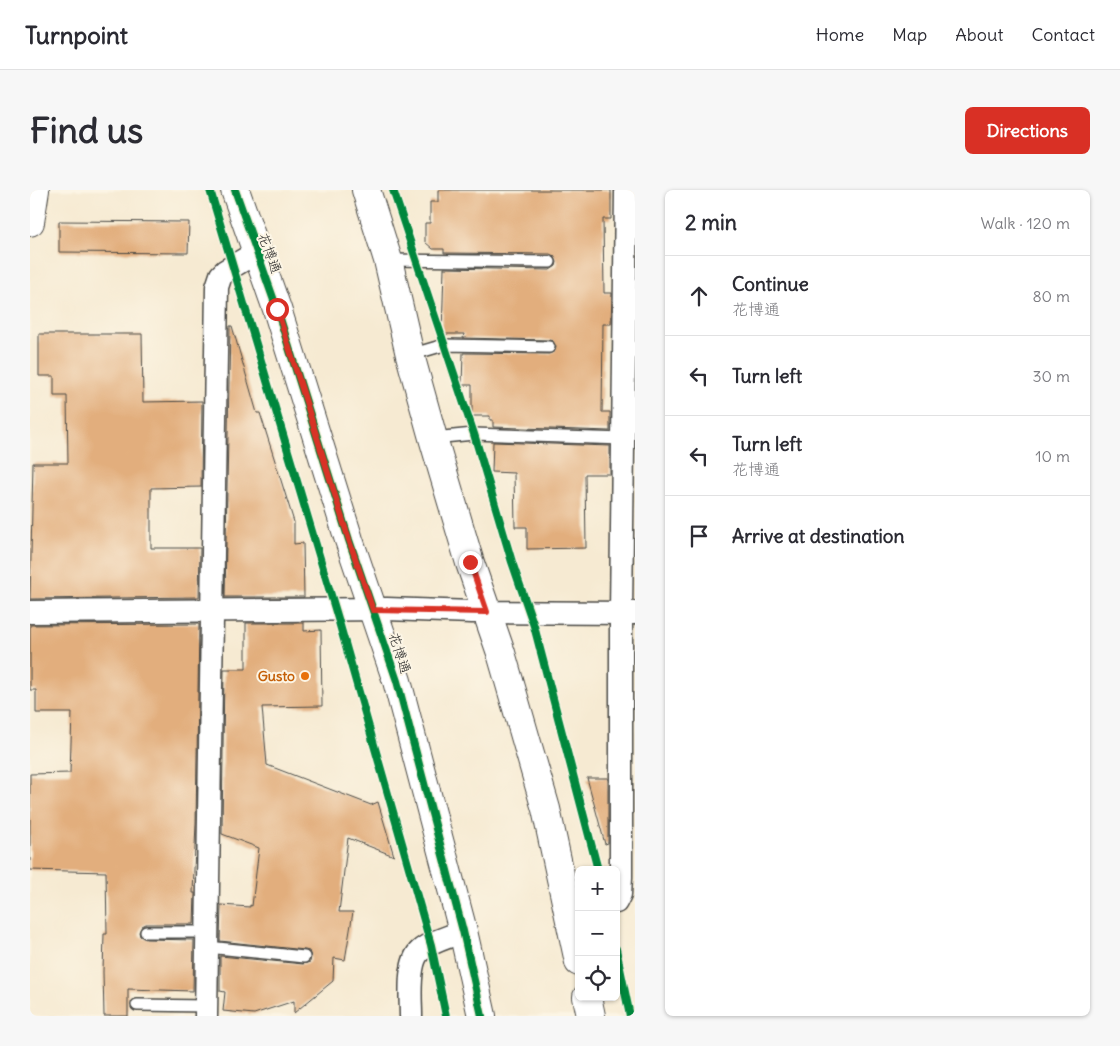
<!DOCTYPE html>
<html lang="en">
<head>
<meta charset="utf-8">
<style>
  :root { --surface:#fff; --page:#f7f7f7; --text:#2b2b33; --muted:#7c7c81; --line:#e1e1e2; --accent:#d93025 }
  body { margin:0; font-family:Delius,"Klee One",sans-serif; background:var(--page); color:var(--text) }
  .controls { position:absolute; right:15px; bottom:15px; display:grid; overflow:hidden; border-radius:8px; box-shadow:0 1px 4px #0004 }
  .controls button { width:45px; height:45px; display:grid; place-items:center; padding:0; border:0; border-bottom:1px solid var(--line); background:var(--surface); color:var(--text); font:25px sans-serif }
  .stop { position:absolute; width:15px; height:15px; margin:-11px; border:4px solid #d93025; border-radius:50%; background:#fff }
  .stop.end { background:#d93025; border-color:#fff; box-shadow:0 1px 5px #0008 }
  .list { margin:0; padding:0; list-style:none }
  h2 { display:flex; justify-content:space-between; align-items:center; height:65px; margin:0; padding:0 20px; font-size:21px }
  h2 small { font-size:16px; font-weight:400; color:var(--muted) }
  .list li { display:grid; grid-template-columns:32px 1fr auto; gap:15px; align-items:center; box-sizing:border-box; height:80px; padding:0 20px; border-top:1px solid var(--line) }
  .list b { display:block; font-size:19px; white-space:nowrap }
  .list p { margin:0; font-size:16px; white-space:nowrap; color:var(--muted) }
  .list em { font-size:16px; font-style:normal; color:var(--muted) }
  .icon { flex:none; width:28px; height:28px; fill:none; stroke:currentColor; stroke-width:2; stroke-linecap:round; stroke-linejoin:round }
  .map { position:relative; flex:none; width:605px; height:826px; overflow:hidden; border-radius:8px }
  header { display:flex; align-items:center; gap:30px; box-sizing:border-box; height:70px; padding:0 25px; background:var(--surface); border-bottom:1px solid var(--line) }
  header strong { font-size:24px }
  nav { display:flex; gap:28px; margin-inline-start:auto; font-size:18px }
  .intro { display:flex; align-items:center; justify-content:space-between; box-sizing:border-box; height:120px; padding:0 30px }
  h1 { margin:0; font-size:35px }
  .button { padding:12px 22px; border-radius:8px; background:var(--accent); color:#fff; font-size:18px; font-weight:700 }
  main { display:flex; gap:30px; padding:0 30px }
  aside { flex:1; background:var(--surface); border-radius:8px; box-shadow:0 1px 4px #0004 }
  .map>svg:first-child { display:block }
  .building { fill:#e2ae7d }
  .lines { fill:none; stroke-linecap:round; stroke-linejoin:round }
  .service-casing { stroke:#494844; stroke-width:14 }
  .minor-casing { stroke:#494844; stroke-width:25 }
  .tertiary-casing { stroke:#494844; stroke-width:30 }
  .service { stroke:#fff; stroke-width:11 }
  .minor { stroke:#fff; stroke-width:22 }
  .tertiary { stroke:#fff; stroke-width:28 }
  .cycleway-casing { stroke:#fcf5e5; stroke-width:11 }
  .cycleway { stroke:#00873e; stroke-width:8 }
  .route { stroke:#d93025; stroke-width:6 }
  .food-dot { fill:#e8710a; stroke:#fcf5e5; stroke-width:2 }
  .labels { text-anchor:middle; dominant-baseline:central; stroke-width:4; stroke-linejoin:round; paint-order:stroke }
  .street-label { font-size:14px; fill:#2b2b2b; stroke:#fcf5e5 }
  .food-label { font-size:14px; font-weight:bold; fill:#c56008; stroke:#fcf5e5; text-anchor:end }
</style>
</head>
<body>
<header>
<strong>Turnpoint</strong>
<nav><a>Home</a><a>Map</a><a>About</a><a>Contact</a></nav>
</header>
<div class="intro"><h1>Find us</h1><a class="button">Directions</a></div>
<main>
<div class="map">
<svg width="605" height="826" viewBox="0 0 605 826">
  <rect width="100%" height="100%" fill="#fcf5e5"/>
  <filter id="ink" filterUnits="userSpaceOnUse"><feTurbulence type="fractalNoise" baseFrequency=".02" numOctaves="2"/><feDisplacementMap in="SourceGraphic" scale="10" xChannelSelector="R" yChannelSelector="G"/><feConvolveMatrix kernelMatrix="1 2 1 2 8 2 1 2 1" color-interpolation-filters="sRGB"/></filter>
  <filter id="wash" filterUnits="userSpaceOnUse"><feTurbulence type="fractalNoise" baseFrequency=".0096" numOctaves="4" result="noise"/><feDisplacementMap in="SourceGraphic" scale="20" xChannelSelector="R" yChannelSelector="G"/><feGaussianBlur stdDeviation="1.12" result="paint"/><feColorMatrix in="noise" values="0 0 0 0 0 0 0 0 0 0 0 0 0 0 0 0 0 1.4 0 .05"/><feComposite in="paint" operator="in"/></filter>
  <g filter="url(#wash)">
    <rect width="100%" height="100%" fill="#f6ead2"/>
    <g id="blocks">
      <g class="building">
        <path d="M408,0H581V29H573L574,103H582L581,134H573L572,222H580V241L463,237V230H460V226H442V195H432L433,163L519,164L525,161L526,157L523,151L519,150L433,148L434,144H412L414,78L520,80L526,76L527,72L524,66L520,64L414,63V59H403L395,52V33H400V12H408Z"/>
        <path d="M29,31L159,32L158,63L29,62Z"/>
        <path d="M200,136H202L227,223H230L264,332V354L273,353L274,407H195Z"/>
        <path d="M9,144H112L113,212L172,211L171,297L121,298V358H170L169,407L0,409L3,273H38L37,206H24V186H9Z"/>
        <path d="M463,252L580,256V284H555L556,358L497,359V337H485L484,283L462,282Z"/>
        <path d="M216,433H274V441L291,440L292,516L232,517L237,575L341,615L348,612L364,666L318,648L309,722H323L315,770L304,768L303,791L264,823V811L224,824L193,821L195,802L190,801V766L273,774L280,772L281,767L279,761L275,760L190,751L191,715L220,717V715L222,716L229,658L192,644L194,479H216Z"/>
        <path d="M169,434L166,633L163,703H165L164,734H116L112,736L109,742L110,746L116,749L164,750L163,801L98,799V826H74L73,782L74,744H77L76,682L0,680V584L40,583L42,523H6V500H0V435Z"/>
        <path d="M557,588H578V653L575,654Z"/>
      </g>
    </g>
  </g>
  <g filter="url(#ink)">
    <use href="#blocks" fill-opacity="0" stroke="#494844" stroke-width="1"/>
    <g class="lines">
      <g class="service-casing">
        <g id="service">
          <path d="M358,70L520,72"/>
          <path d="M380,165L414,155L519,157"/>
          <path d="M403,248L444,244L594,249"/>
          <path d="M116,742H178"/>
          <path d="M178,757L274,767"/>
          <path d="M107,815L177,816"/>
        </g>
      </g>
      <g class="minor-casing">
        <g id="minor">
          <path d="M0,422L357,419L442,422L605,423"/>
          <path d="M586,712L590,704L591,687V423L596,0"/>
          <path d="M176,826L187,97L191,85L195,81L227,62"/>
          <path d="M381,826C381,809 377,773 390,761C401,751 420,747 433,741"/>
        </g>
      </g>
      <g class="tertiary-casing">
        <g id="tertiary">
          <path d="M205,0L247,119L319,350L367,491L433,741L452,826"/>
          <path d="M336,0L358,70L380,165L403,248L440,373L471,463L516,619L549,772"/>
          <path d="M0,32L5,0"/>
          <path d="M557,807L561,826"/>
        </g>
      </g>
      <use href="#service" class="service"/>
      <use href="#minor" class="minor"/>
      <use href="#tertiary" class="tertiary"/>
      <g class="cycleway-casing">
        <g id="cycleway">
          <path d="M180,0L309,432L401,755L416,826"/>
          <path d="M205,0L247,119L319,350L367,491L433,741L452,826"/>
          <path d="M363,0L444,244L482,372L504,436L568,680"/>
          <path d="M586,759L600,826"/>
        </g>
      </g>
      <use href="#cycleway" class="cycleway"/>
    </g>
  </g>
  <g class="lines" filter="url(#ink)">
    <path class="route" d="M247,119L319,350L343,420L457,422L440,372"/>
  </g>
  <circle class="food-dot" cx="275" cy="486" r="5"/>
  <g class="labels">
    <g class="street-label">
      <text transform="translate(240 63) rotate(70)">花博通</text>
      <text transform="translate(370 463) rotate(72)">花博通</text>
    </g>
    <g class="food-label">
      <text x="265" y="486">Gusto</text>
    </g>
  </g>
</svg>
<div class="controls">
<button>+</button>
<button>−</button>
<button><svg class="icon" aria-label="locate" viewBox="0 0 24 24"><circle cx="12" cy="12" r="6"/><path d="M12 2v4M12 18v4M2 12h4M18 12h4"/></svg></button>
</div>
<div class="stop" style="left:247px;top:119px"></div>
<div class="stop end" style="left:440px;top:372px"></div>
</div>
<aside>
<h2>2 min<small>Walk · 120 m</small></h2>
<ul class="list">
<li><svg class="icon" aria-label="ahead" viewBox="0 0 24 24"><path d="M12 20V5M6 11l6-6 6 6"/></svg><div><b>Continue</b><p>花博通</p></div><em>80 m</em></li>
<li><svg class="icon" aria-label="left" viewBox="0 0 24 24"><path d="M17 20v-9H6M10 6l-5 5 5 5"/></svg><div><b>Turn left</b></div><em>30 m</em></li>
<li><svg class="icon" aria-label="left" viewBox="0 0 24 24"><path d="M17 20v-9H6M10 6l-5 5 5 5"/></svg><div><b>Turn left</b><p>花博通</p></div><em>10 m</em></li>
<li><svg class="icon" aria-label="arrive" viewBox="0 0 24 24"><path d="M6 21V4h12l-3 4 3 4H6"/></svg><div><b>Arrive at destination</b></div></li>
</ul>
</aside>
</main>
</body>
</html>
